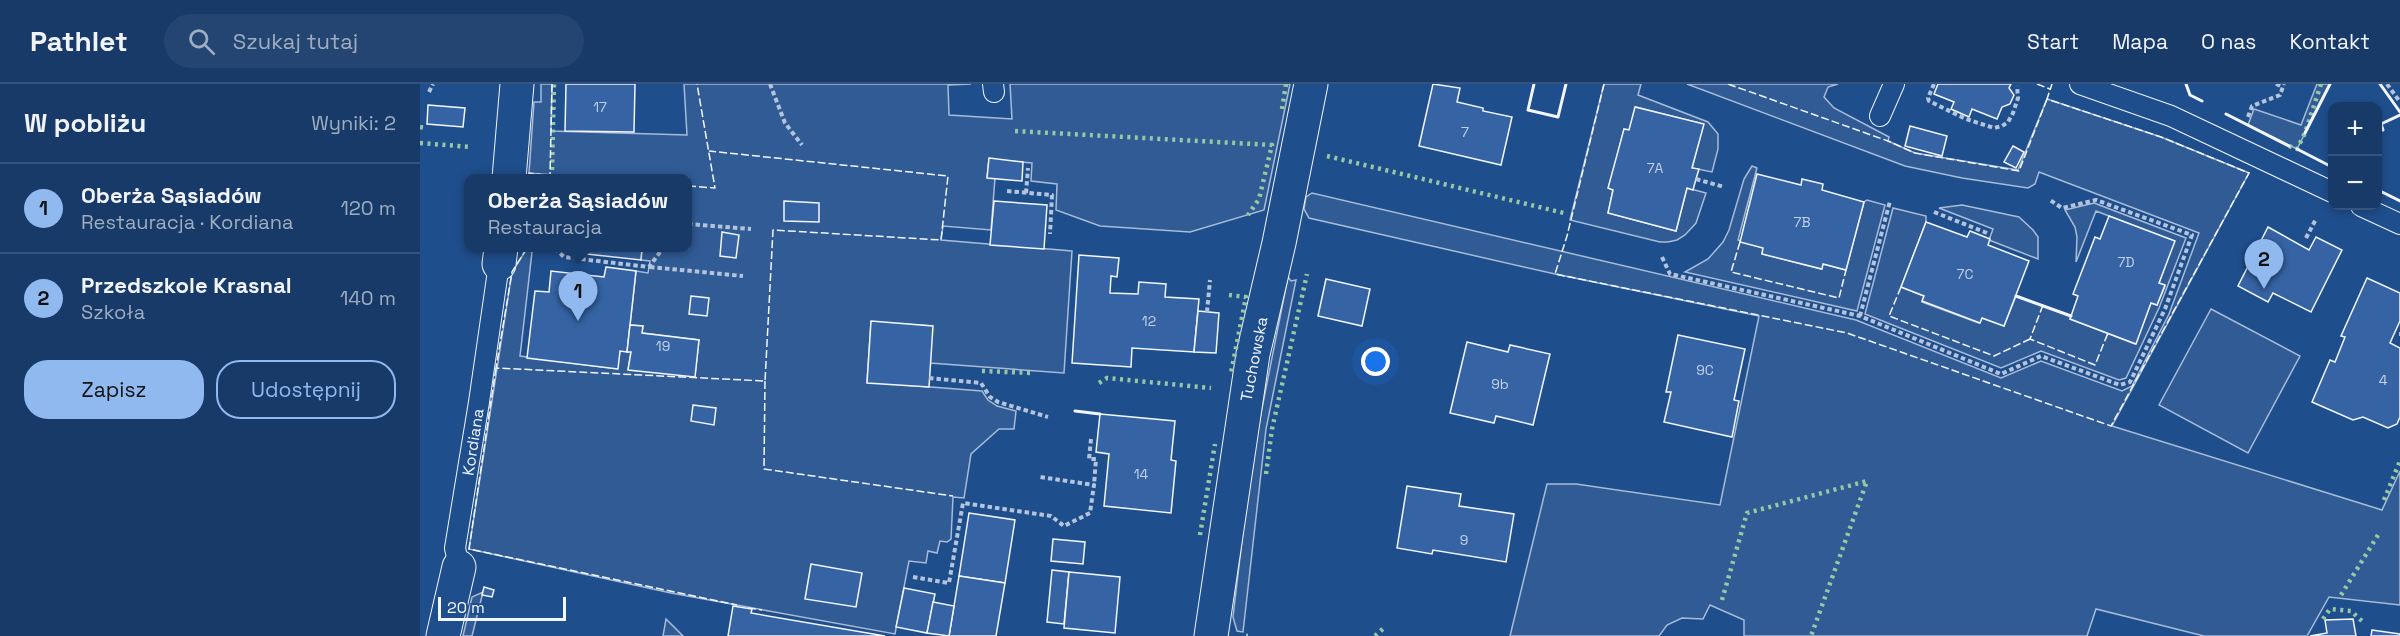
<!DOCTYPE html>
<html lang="pl">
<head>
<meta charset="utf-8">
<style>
  :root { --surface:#173a69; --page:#244571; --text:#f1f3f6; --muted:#9eadc0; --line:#36547d; --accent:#90b9f0 }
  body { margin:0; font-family:"Space Grotesk",sans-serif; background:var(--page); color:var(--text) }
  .controls { position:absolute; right:18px; top:18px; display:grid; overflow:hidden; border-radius:12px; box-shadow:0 3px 9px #0003 }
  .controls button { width:54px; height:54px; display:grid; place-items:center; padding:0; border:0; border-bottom:2px solid var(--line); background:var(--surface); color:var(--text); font:30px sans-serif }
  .scale { position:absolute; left:18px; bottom:15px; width:128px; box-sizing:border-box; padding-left:6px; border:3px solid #f2f6ff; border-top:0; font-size:16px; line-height:21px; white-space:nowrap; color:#f2f6ff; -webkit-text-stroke:4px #1f4e8c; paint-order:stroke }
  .you { position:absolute; left:956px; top:278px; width:21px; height:21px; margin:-15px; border:4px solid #fff; border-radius:50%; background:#1a73e8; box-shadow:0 0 0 9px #1a73e833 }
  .badge { display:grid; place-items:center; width:39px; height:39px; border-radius:50%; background:var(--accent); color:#111; font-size:20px; font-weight:700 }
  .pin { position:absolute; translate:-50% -50px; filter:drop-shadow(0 2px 3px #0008) }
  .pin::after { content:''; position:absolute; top:32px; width:21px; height:18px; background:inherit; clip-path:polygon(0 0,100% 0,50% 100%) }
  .popup { position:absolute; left:44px; top:90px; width:228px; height:78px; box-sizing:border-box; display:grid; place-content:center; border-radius:12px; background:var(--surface); filter:drop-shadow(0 2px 4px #0005); font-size:20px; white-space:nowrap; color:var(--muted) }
  .popup b { font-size:22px; color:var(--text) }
  .popup::after { content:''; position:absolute; left:50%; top:100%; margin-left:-12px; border:12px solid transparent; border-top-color:var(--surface) }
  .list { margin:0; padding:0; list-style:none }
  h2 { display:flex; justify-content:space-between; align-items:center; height:78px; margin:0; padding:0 24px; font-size:26px }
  h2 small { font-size:20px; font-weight:400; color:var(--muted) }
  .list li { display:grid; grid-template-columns:39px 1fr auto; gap:18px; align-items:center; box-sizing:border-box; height:90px; padding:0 24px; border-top:2px solid var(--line) }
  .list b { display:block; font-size:22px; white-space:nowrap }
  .list p { margin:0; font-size:20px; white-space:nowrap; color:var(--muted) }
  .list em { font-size:20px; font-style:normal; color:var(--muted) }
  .actions { display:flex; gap:12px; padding:18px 24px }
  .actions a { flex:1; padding:14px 0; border:2px solid var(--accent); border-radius:24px; text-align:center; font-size:21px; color:var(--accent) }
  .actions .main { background:var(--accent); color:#111 }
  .icon { flex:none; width:33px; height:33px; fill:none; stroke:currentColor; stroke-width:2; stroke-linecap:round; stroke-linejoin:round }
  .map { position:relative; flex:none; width:1980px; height:552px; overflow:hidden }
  header { display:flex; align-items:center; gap:36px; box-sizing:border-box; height:84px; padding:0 30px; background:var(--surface); border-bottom:2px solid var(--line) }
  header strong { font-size:28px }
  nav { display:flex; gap:33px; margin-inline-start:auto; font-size:21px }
  .search { width:420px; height:54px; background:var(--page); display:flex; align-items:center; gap:15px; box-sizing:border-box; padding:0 21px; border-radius:33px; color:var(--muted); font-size:22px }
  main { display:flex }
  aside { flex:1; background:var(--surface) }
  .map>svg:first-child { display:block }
  .built { fill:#305b95; stroke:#a8bbd7; stroke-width:1.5 }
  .building { fill:#3563a3; stroke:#f2f6ff; stroke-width:1.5 }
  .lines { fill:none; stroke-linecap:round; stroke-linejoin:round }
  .lane-casing { stroke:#f2f6ff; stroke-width:22 }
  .street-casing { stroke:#f2f6ff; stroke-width:35 }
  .path { stroke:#b3c4dc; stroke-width:4; stroke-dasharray:4.5 3; stroke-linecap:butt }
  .lane { stroke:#1f4e8c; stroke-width:20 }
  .street { stroke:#1f4e8c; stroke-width:33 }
  .hedge { stroke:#97c8a6; stroke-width:4.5; stroke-dasharray:3 4.5; stroke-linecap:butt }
  .fence { stroke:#f2f6ff; stroke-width:1.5; stroke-dasharray:8 3; stroke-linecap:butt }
  .wall { stroke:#f2f6ff; stroke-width:3 }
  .labels { text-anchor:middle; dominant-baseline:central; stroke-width:4.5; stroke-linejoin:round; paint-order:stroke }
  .number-label { font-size:14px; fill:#c3d1e8 }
  .street-label { font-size:16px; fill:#f2f6ff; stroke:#1f4e8c }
</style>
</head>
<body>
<header>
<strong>Pathlet</strong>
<div class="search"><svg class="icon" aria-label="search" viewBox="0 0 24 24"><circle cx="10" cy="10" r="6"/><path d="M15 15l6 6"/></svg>Szukaj tutaj</div>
<nav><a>Start</a><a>Mapa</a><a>O nas</a><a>Kontakt</a></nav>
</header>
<main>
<aside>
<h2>W pobliżu<small>Wyniki: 2</small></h2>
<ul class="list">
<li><span class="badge">1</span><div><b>Oberża Sąsiadów</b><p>Restauracja · Kordiana</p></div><em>120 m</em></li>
<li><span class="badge">2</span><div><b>Przedszkole Krasnal</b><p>Szkoła</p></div><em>140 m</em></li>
</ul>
<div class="actions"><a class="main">Zapisz</a><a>Udostępnij</a></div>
</aside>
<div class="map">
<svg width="1980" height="552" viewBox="0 0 1980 552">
  <rect width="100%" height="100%" fill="#1f4e8c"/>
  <g class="built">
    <path d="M121,0H132L131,47L267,51L264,0H551L528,1L529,31L592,35L590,0H870L844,126L770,148L680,142L636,126L637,100L611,97L612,79L569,75L567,93L575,94L571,146L523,142L521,156L652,167L644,289L510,279L512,242L451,238L447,298L562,307L568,316L577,322L596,327L594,345H579L551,370L544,414L533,413L531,455L527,458L520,457L517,469L508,467L506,479L489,477L475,550L251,509L49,465L92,188L106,166L112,168L100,272L197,285L200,267L211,268L208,285L275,292L279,256L222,249L223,242L210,241L216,187L228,189L230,177L221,176L222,164H268V94H176L109,89L114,18H121Z"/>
    <path d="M1184,0H1221L1218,11L1288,38L1298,50V65L1292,88L1272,84L1283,40L1216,23L1209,46L1204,45L1189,104L1193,106L1188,129L1256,147L1267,104L1286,109L1276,139L1265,151L1257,156L1248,158H1240L1150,136Z"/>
    <path d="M1267,0H1418L1408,3L1404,13L1414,24L1469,53L1468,57L1495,69L1598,86L1627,15L1741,53L1829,89L1692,342L1962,426L1980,387V521L1909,513L1887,552H1784L1676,525L1667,552H1324V536L1290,521L1283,535L1262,534L1247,541L1239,552H1090L1127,400H1156L1300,421L1339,232L1135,190L889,134L884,125L886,113L892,109L1436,236L1581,294L1621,277L1702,307L1712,302L1749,230L1779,149L1619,88L1615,100L1608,104L1542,94L1485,82Z"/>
    <path d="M1897,0H1910L1877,65L1828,41L1834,25L1881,41Z"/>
    <path d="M1332,82L1337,84L1318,156L1343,164L1342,170L1401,185L1403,180L1426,186L1444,118L1447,116L1465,121L1437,227L1265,188L1288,175L1303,158L1309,146L1324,95Z"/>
    <path d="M1674,119L1766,154L1739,224L1706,294L1699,296L1621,267L1581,284L1445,230L1473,124L1506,132V138L1481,203L1504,212L1502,218L1559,239L1562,234L1584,242L1596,212L1651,232L1650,235L1715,260L1731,219L1737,221L1745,202L1739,199L1754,157L1676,127L1656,178L1657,153L1655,143L1645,126Z"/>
    <path d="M1542,121L1599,133L1613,146L1618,153V175L1569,156L1573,145L1519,124Z"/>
    <path d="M868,193L871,197L876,196L846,345L823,548L817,547L813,533L831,380Z"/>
    <path d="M1791,225L1880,272L1828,369L1739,321Z"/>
    <path d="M63,508L52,552H43L52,513Z"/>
    <path d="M246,535L263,552H243Z"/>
  </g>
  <g class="building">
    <path d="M146,0H215L214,48L145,47Z"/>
    <path d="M1013,0L1040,4L1037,18L1063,24V27L1092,33L1081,81L999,62Z"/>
    <path d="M1518,0H1591L1589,4L1594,11L1590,20L1582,23L1577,35L1552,25L1549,33L1531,25L1534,18L1514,10Z"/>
    <path d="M8,21L45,24L43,43L7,40Z"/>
    <path d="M1215,23L1284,40L1272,84L1279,85L1276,95L1273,106L1267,104L1256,147L1188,129L1193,106L1188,104L1204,45L1209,46Z"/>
    <path d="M1490,42L1527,52L1522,72L1485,62Z"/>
    <path d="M1593,62L1604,68L1596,84L1584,78Z"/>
    <path d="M569,74L603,78L602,97L567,94Z"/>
    <path d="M1337,90L1381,101L1382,95L1403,100L1402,106L1444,118L1426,186L1403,180L1402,185L1342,170L1343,164L1320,158Z"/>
    <path d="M364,117L399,119V138L364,137Z"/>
    <path d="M574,117L627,121L624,165L570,161Z"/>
    <path d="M1689,132L1755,157L1739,199L1745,201L1737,221L1731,219L1716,260L1650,235L1658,212L1653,210L1675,153L1680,155Z"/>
    <path d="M1506,138L1547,153L1550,147L1570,155L1568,161L1609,177L1584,242L1562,234L1560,239L1502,217L1504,212L1481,203Z"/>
    <path d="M1848,143L1889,166L1896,153L1922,166L1891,228L1853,209L1848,218L1818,202Z"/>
    <path d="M302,148L319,151L316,174L300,172Z"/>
    <path d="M168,164H222L221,176L167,170Z"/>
    <path d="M659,171L699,174L697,193L691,192L690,209L718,210L719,198L746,200L745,213L779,215L774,268L712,264L711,283L652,279Z"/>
    <path d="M186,183L216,187L207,268L200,267L198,285L107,274L115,207L129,208L131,187L184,193Z"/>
    <path d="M1947,194L1980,209V237L1970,259L1980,264V333L1977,340L1968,344L1943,333L1933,336L1892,318L1910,276L1915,278L1925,253L1921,252Z"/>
    <path d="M906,195L950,205L942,242L898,232Z"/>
    <path d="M271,212L289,214L287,232L269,230Z"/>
    <path d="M778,227L799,229L796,269L774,268Z"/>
    <path d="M451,237L513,242L509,303L447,299Z"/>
    <path d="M210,241L223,242L222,249L279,256L275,293L208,286L211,268H207Z"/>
    <path d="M1258,251L1325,265L1314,316L1319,317L1312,353L1244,338L1251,308H1246Z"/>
    <path d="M1047,258L1088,268L1090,261L1130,270L1113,341L1076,332L1074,339L1030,329Z"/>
    <path d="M273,321L296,324L294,341L271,337Z"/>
    <path d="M680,330L755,337L751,376L756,377L751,429L684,422L689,370L676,368Z"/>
    <path d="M987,402L1041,410L1039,422L1094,430L1086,478L1013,466L1012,470L977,464Z"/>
    <path d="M549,429L595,436L585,499L539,492Z"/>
    <path d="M633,455L665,458L663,480L631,477Z"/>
    <path d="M391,480L442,489L436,523L385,515Z"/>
    <path d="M632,486L649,488L644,540L627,538Z"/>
    <path d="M649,488L700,493L695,549L644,544Z"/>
    <path d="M539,492L585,499L576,552H529Z"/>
    <path d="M64,503L74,506L72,513L62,511Z"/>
    <path d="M484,504L515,510L507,549L476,543Z"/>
    <path d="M513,518L534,522L529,552L507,549Z"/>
    <path d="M313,522L332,525L331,529L465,552H308Z"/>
    <path d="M1933,535L1936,552H1890L1907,549L1905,536Z"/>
    <path d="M1952,546L1980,550V552H1951Z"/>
  </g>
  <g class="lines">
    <g class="lane-casing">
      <g id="lane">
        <path d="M573,0L574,8"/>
        <path d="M1660,0L1751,32L1912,108"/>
        <path d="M1460,32L1474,0"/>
        <path d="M1941,122L1980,140"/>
        <path d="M39,483L35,464L59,318L79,180"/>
      </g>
    </g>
    <g class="street-casing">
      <g id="street">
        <path d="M89,94L97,0"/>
        <path d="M79,180L81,164"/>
        <path d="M23,552L39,483"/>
        <path d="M791,552L833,270L859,159L891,0"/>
      </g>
    </g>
    <g class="path">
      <path d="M350,0L365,39L382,61"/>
      <path d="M1514,0L1508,14L1509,17L1546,35L1574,44L1582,42L1588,38L1593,29L1598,14L1597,2"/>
      <path d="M1856,0L1863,3"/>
      <path d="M1967,0L1980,18"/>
      <path d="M9,8L13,0"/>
      <path d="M1828,33L1832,22L1860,11L1864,0"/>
      <path d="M1276,95L1304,103"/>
      <path d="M587,107L632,111L630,150"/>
      <path d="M606,109L608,84"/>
      <path d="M1514,128L1567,149"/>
      <path d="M268,140L331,145"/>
      <path d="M1886,154L1896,135"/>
      <path d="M135,164L144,173L229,183L243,164"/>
      <path d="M1242,173L1250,190L1440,232L1581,290L1621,272L1700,301L1710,298L1745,225L1772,151L1676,116L1642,124L1630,116"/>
      <path d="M230,183L323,192"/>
      <path d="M787,228L790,196"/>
      <path d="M1440,232L1470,117"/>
      <path d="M1979,250H1980"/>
      <path d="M509,294L561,299L570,313L578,318L628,333"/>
      <path d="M671,355L669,375H676L674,401"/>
      <path d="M493,493L529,499L543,419L631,432L644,442L670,429L674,401L620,393"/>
    </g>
    <use href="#lane" class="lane"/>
    <use href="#street" class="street"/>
    <g class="hedge">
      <path d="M862,25L866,0"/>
      <path d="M0,43L6,44"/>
      <path d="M595,47L852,61L839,115L828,131"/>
      <path d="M0,59L51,63"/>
      <path d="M1869,62L1877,65L1885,49L1901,0"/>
      <path d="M907,72L1144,129"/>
      <path d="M132,86L134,0"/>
      <path d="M809,211L826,213L811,289"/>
      <path d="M562,287L612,289"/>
      <path d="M679,299L687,294L791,304"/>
      <path d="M846,390L852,345L887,190"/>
      <path d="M1964,416L1980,377"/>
      <path d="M780,451L795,360"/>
      <path d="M1921,511L1958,451"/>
      <path d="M1302,516L1327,429L1447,397L1391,552"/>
      <path d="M1903,535L1910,525L1931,527L1943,538"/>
      <path d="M826,552H828"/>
      <path d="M955,552L965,543"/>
    </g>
    <g class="fence">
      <path d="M132,0L130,92L178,94"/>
      <path d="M1184,0L1147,152L1135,190L1427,249L1691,342L1829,89L1741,53L1627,15L1632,0"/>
      <path d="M1308,0L1468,57L1495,69L1599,87L1627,15"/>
      <path d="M1617,0L1630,5"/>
      <path d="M108,92L109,89L130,92"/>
      <path d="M268,102L295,104L277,0"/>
      <path d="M1320,158L1311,188L1419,214L1426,186"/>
      <path d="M107,164L92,188L76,284L345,297L353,146L521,156L528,92L289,67"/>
      <path d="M1481,203L1469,232L1574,272L1610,255"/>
      <path d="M1623,221L1610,255L1675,281L1688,249"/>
      <path d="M76,284L49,465L317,521"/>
      <path d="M345,297L344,385L533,412"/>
      <path d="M328,524L342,526"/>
    </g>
    <g class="wall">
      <path d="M1114,0L1108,26L1138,33L1146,0"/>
      <path d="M1766,0L1770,11L1782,17"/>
      <path d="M1960,0L1980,28"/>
      <path d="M1806,30L1869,62"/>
      <path d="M1963,46L1961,40L1980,31"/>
      <path d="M1885,49L1910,0"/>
      <path d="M1877,65L1912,83"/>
      <path d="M1958,106L1980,117"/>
      <path d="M1596,212L1651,232"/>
      <path d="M655,327L680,330"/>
    </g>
  </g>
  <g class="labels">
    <g class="number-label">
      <text x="180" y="23">17</text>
      <text x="1045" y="48">7</text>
      <text x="1235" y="84">7A</text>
      <text x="1382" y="138">7B</text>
      <text x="1706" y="178">7D</text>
      <text x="1545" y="190">7C</text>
      <text x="729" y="237">12</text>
      <text x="243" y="262">19</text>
      <text x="1285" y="286">9C</text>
      <text x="1963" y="296">4</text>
      <text x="1080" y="300">9b</text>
      <text x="721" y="390">14</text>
      <text x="1044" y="456">9</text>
    </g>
    <g class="street-label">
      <text transform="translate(834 275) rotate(-79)">Tuchowska</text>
      <text transform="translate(53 358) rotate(-81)">Kordiana</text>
    </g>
  </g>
</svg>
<div class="controls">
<button>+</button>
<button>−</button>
</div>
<div class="scale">20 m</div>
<div class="you"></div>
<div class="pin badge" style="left:158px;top:237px">1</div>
<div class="popup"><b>Oberża Sąsiadów</b>Restauracja</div>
<div class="pin badge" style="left:1844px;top:205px">2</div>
</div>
</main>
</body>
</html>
